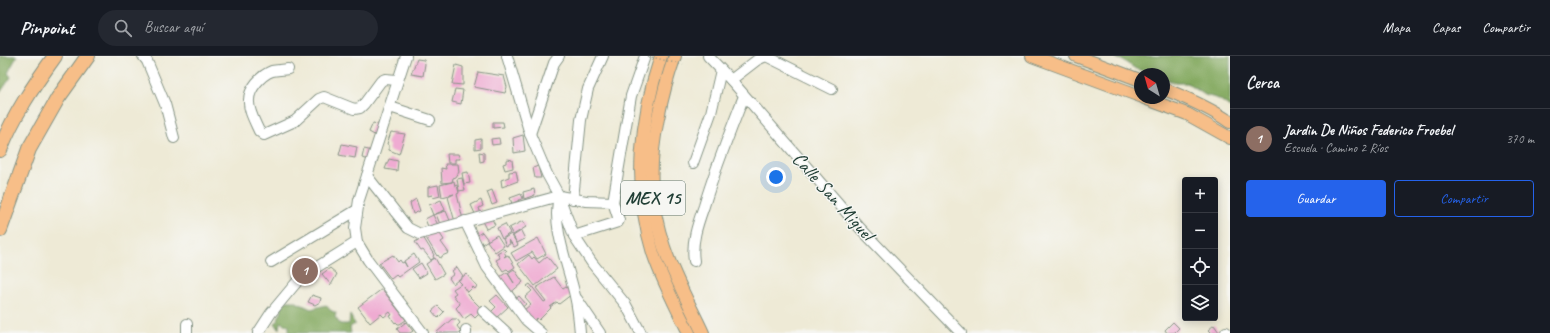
<!DOCTYPE html>
<html lang="es">
<head>
<meta charset="utf-8">
<style>
  :root { --surface:#171b24; --page:#242831; --text:#f1f3f6; --muted:#9ea1a6; --line:#363941; --accent:#2563eb }
  body { margin:0; font-family:Caveat,sans-serif; background:var(--page); color:var(--text) }
  .controls { position:absolute; right:12px; bottom:12px; display:grid; overflow:hidden; border-radius:4px; box-shadow:0 2px 10px #0003 }
  .controls button { width:36px; height:36px; display:grid; place-items:center; padding:0; border:0; border-bottom:1px solid var(--line); background:var(--surface); color:var(--text); font:20px sans-serif }
  .compass { position:absolute; left:1134px; top:12px; width:36px; height:36px; border-radius:50%; background:var(--surface); box-shadow:0 2px 10px #0003; rotate:323deg }
  .you { position:absolute; left:776px; top:121px; width:14px; height:14px; margin:-10px; border:3px solid #fff; border-radius:50%; background:#1a73e8; box-shadow:0 0 0 6px #1a73e833 }
  .badge { display:grid; place-items:center; width:26px; height:26px; border-radius:50%; background:var(--accent); color:#fff; font-size:13px; font-weight:700 }
  .pin { position:absolute; translate:-50% -50%; border:2px solid #fff; box-shadow:0 1px 4px #0006 }
  .list { margin:0; padding:0; list-style:none }
  h2 { display:flex; justify-content:space-between; align-items:center; height:52px; margin:0; padding:0 16px; font-size:17px }
  h2 small { font-size:13px; font-weight:400; color:var(--muted) }
  .list li { display:grid; grid-template-columns:26px 1fr auto; gap:12px; align-items:center; box-sizing:border-box; height:60px; padding:0 16px; border-top:1px solid var(--line) }
  .list b { display:block; font-size:15px; white-space:nowrap }
  .list p { margin:0; font-size:13px; white-space:nowrap; color:var(--muted) }
  .list em { font-size:13px; font-style:normal; color:var(--muted) }
  .actions { display:flex; gap:8px; padding:12px 16px }
  .actions a { flex:1; padding:9px 0; border:1px solid var(--accent); border-radius:4px; text-align:center; font-size:14px; color:var(--accent) }
  .actions .main { background:var(--accent); color:#fff }
  .icon { flex:none; width:22px; height:22px; fill:none; stroke:currentColor; stroke-width:2; stroke-linecap:round; stroke-linejoin:round }
  .map { position:relative; flex:none; width:1230px; height:277px; overflow:hidden }
  header { display:flex; align-items:center; gap:24px; box-sizing:border-box; height:56px; padding:0 20px; background:var(--surface); border-bottom:1px solid var(--line) }
  header strong { font-size:19px }
  nav { display:flex; gap:22px; margin-inline-start:auto; font-size:14px }
  .search { width:280px; height:36px; background:var(--page); display:flex; align-items:center; gap:10px; box-sizing:border-box; padding:0 14px; border-radius:22px; color:var(--muted); font-size:15px }
  main { display:flex }
  aside { flex:1; background:var(--surface) }
  .map>svg:first-child { display:block }
  .forest { fill:#83a95f; stroke:#51734a }
  .building { fill:#efabd2 }
  .lines { fill:none; stroke-linecap:round; stroke-linejoin:round }
  .minor-casing { stroke:#869485; stroke-width:12 }
  .major-casing { stroke:#869485; stroke-width:14 }
  .highway-casing { stroke:#869485; stroke-width:16 }
  .minor { stroke:#fff; stroke-width:10 }
  .major { stroke:#f7be88; stroke-width:12 }
  .highway { stroke:#f7be88; stroke-width:14 }
  .path-bridge { stroke:#869485; stroke-width:1.5; stroke-dasharray:1 3; stroke-linecap:butt }
  .labels { text-anchor:middle; dominant-baseline:central; stroke-width:3; stroke-linejoin:round; paint-order:stroke }
  .shield { fill:#f6f6f2; stroke:#60746d; stroke-width:1 }
  .shield-label { font-size:19px; font-weight:bold; fill:#1f3d34 }
  .street-label { font-size:20px; fill:#1f3d34; stroke:#f6f6f2 }
</style>
</head>
<body>
<header>
<strong>Pinpoint</strong>
<div class="search"><svg class="icon" aria-label="search" viewBox="0 0 24 24"><circle cx="10" cy="10" r="6"/><path d="M15 15l6 6"/></svg>Buscar aquí</div>
<nav><a>Mapa</a><a>Capas</a><a>Compartir</a></nav>
</header>
<main>
<div class="map">
<svg width="1230" height="277" viewBox="0 0 1230 277">
  <rect width="100%" height="100%" fill="#f6f6f2"/>
  <filter id="ink" filterUnits="userSpaceOnUse"><feTurbulence type="fractalNoise" baseFrequency=".025" numOctaves="2"/><feDisplacementMap in="SourceGraphic" scale="8" xChannelSelector="R" yChannelSelector="G"/><feConvolveMatrix kernelMatrix="1 2 1 2 8 2 1 2 1" color-interpolation-filters="sRGB"/></filter>
  <filter id="wash" filterUnits="userSpaceOnUse"><feTurbulence type="fractalNoise" baseFrequency=".012" numOctaves="4" result="noise"/><feDisplacementMap in="SourceGraphic" scale="16" xChannelSelector="R" yChannelSelector="G"/><feGaussianBlur stdDeviation="0.9" result="paint"/><feColorMatrix in="noise" values="0 0 0 0 0 0 0 0 0 0 0 0 0 0 0 0 0 1.4 0 .05"/><feComposite in="paint" operator="in"/></filter>
  <g filter="url(#wash)">
    <rect width="100%" height="100%" fill="#eeead6"/>
    <g class="forest">
      <path d="M0,0H17L8,17L11,21L0,37Z"/>
      <path d="M1110,0H1230V51L1219,43L1205,39L1187,27H1175L1170,25L1164,21V18H1155L1136,13L1122,4Z"/>
      <path d="M286,245H294L311,253L326,249L330,254L336,257L335,261L340,268H349L350,259L355,268L350,271L351,277H289V270L280,266L279,273L275,267L279,264L278,262L282,255L281,251Z"/>
    </g>
    <g id="blocks">
      <g class="building">
        <path d="M417,3L424,4L425,8L423,20L411,18Z"/>
        <path d="M456,9L463,11V29L452,28Z"/>
        <path d="M478,16L504,20L507,31L505,37L474,31Z"/>
        <path d="M455,33L463,34L461,48L452,46Z"/>
        <path d="M493,66H503L504,71L493,72Z"/>
        <path d="M373,67L381,69L378,81L369,76Z"/>
        <path d="M391,76L405,78L399,98L389,94V89L387,88Z"/>
        <path d="M523,79L525,95L514,97L513,82Z"/>
        <path d="M499,82L500,88L492,89L491,83Z"/>
        <path d="M481,83V92L475,93V84Z"/>
        <path d="M342,88L357,91L355,102L339,99Z"/>
        <path d="M364,93L373,95L370,104L362,102Z"/>
        <path d="M479,96L484,97V105L480,106Z"/>
        <path d="M447,98H458L460,103H455V107H448Z"/>
        <path d="M389,103L398,105L397,115L385,113Z"/>
        <path d="M508,103L512,104L513,112L505,114L503,108L506,107V104Z"/>
        <path d="M445,108H458L459,116L456,121L453,122L452,126L454,125L455,130L457,129L459,137L457,138L463,164L455,166L448,141L454,138L442,141L440,129L452,126L442,127L441,112L446,113Z"/>
        <path d="M538,110L541,122H535L533,112Z"/>
        <path d="M516,115L518,125L502,131L501,124L509,121V116Z"/>
        <path d="M468,116L470,127L464,128L462,117Z"/>
        <path d="M462,122L465,134L459,135L457,123Z"/>
        <path d="M438,129L440,140L433,142L432,139L428,140V131Z"/>
        <path d="M534,133L535,139L524,143L523,136Z"/>
        <path d="M492,134L497,147L492,149L487,136Z"/>
        <path d="M521,138L523,142L512,148L510,142Z"/>
        <path d="M416,143L420,155L413,158L410,147Z"/>
        <path d="M441,144L445,154L433,159L429,149Z"/>
        <path d="M481,144L483,150L479,152L481,158L476,160L471,149Z"/>
        <path d="M446,155L451,167L441,171L436,158Z"/>
        <path d="M433,159L438,169L429,173L425,163Z"/>
        <path d="M491,161L495,169L486,173L482,165Z"/>
        <path d="M523,165L526,171L513,179L509,172Z"/>
        <path d="M505,168L510,177L502,183L497,172Z"/>
        <path d="M437,173L444,184L441,186L449,197L442,200V201L440,202L438,199L437,200L425,180Z"/>
        <path d="M521,175L525,183L517,187L513,180Z"/>
        <path d="M482,176L488,184L482,188L476,180Z"/>
        <path d="M511,178L518,189L514,191L509,184L510,188L506,190L503,183Z"/>
        <path d="M497,179L504,190L495,196L487,185Z"/>
        <path d="M423,181L434,199L433,200L434,202L431,204L423,194L421,195L415,186Z"/>
        <path d="M538,182L546,198L537,203L532,196L516,205L511,197Z"/>
        <path d="M504,193L506,195L504,196L506,199L504,201L508,199L515,211L509,215L507,213L503,215L496,204L500,202L497,197Z"/>
        <path d="M414,198L419,206L398,221L396,219L391,223L379,207L393,199L398,206L400,204L402,207L404,206L407,211L404,205Z"/>
        <path d="M529,199L532,203L534,201L539,207L547,200L557,213L535,230L518,208Z"/>
        <path d="M435,202L444,218L435,223L426,208Z"/>
        <path d="M421,207L427,217L419,222L412,213Z"/>
        <path d="M457,211L463,220L453,228L449,222L454,218L452,215Z"/>
        <path d="M330,212L337,218L331,229L322,218Z"/>
        <path d="M514,213L523,226L508,239L497,223L507,216L514,227L508,217Z"/>
        <path d="M466,218L477,230L475,233L473,231L468,236L463,230L469,240L483,254L475,262L471,258L464,263L456,252L460,248L453,239L456,237L453,233L461,228L458,225Z"/>
        <path d="M554,221L563,233L566,231L572,238L559,248L557,246L550,251L551,252L539,264L537,262L533,266L523,255L531,248L525,241L532,235L527,230L530,228L544,246L546,245L536,232Z"/>
        <path d="M382,233L406,264L400,268H398L396,266L395,267L392,263L390,260L392,259L390,256L384,261L381,258L370,267L358,251Z"/>
        <path d="M312,239L321,242L320,246L315,249L308,246Z"/>
        <path d="M497,239L508,251L496,262L491,256L496,251L490,245Z"/>
        <path d="M519,240L526,248L519,254L512,246Z"/>
        <path d="M438,250L444,256L438,262L432,255Z"/>
        <path d="M452,263H457L460,267L457,270L462,277H436Z"/>
        <path d="M406,266L413,275L410,277H400L397,273Z"/>
        <path d="M1173,266L1179,272L1174,277H1167L1165,274Z"/>
        <path d="M1214,269L1219,276V277H1211L1208,274Z"/>
      </g>
    </g>
  </g>
  <g filter="url(#ink)">
    <use href="#blocks" fill-opacity="0" stroke="#869485" stroke-width="1"/>
    <g class="lines">
      <g class="minor-casing">
        <g id="minor">
          <path d="M143,0L147,5L165,48L174,82"/>
          <path d="M406,0L359,144L355,172L357,186L368,204L423,277"/>
          <path d="M507,0L530,78L547,118L559,140L574,180L592,207L626,249L641,277"/>
          <path d="M708,0L731,24L859,171L961,277"/>
          <path d="M288,13C283,14 277,14 272,15C261,19 249,33 249,44C248,54 255,66 259,75L264,79L295,65L319,43L324,41L354,53L360,52L364,48L381,25L385,23L397,24"/>
          <path d="M731,24L757,4L766,0L832,33"/>
          <path d="M390,51L430,64"/>
          <path d="M530,78L554,7L559,0"/>
          <path d="M693,107L711,57L721,14"/>
          <path d="M367,120L408,172L420,178L559,140L586,145L613,146"/>
          <path d="M559,142C551,169 569,212 575,240C578,252 579,265 580,277"/>
          <path d="M573,143L581,64L588,33L603,0"/>
          <path d="M465,165L487,211L526,264L541,277"/>
          <path d="M574,180L618,166L619,164L613,146L631,40L645,0"/>
          <path d="M694,205C691,186 698,167 704,150C715,113 730,76 744,40"/>
          <path d="M271,206L357,154"/>
          <path d="M577,243L600,277"/>
          <path d="M483,255L507,277"/>
          <path d="M187,268V277"/>
          <path d="M466,274V277"/>
          <path d="M258,277L271,257L301,221L357,186"/>
          <path d="M1226,277V276"/>
        </g>
      </g>
      <g class="major-casing">
        <g id="major">
          <path d="M661,0C640,63 633,133 653,197C662,224 676,251 689,277"/>
          <path d="M675,0C662,36 649,93 652,131C653,151 658,173 664,191C674,221 690,249 703,277"/>
          <path d="M1032,0L1140,40"/>
          <path d="M1076,0L1140,24"/>
          <path d="M1164,33C1187,42 1210,52 1230,66"/>
          <path d="M1144,42L1187,58L1230,82"/>
        </g>
      </g>
      <g class="highway-casing">
        <g id="highway">
          <path d="M0,94C13,60 34,29 55,0"/>
          <path d="M0,174L29,93L58,42L88,0"/>
        </g>
      </g>
      <use href="#minor" class="minor"/>
      <use href="#major" class="major"/>
      <use href="#highway" class="highway"/>
      <path class="path-bridge" d="M648,0L683,9"/>
    </g>
  </g>
  <g class="labels">
    <rect class="shield" x="621" y="125" width="64" height="34" rx="3"/>
    <g class="shield-label">
      <text x="653" y="142">MEX 15</text>
    </g>
    <g class="street-label">
      <text transform="translate(833 140) rotate(48)">Calle San Miguel</text>
    </g>
  </g>
</svg>
<div class="controls">
<button>+</button>
<button>−</button>
<button><svg class="icon" aria-label="locate" viewBox="0 0 24 24"><circle cx="12" cy="12" r="6"/><path d="M12 2v4M12 18v4M2 12h4M18 12h4"/></svg></button>
<button><svg class="icon" aria-label="layers" viewBox="0 0 24 24"><path d="M12 4l9 5-9 5-9-5zM3 14l9 5 9-5"/></svg></button>
</div>
<svg class="compass" viewBox="-18 -18 36 36"><path d="M0-13l5 13h-10z" fill="#e53935"/><path d="M0 13l5-13h-10z" fill="#9ea1a6"/></svg>
<div class="you"></div>
<div class="pin badge" style="left:305px;top:215px;background:#8d6e63">1</div>
</div>
<aside>
<h2>Cerca<small></small></h2>
<ul class="list">
<li><span class="badge" style="background:#8d6e63">1</span><div><b>Jardin De Niños Federico Froebel</b><p>Escuela · Camino 2 Ríos</p></div><em>370 m</em></li>
</ul>
<div class="actions"><a class="main">Guardar</a><a>Compartir</a></div>
</aside>
</main>
</body>
</html>
